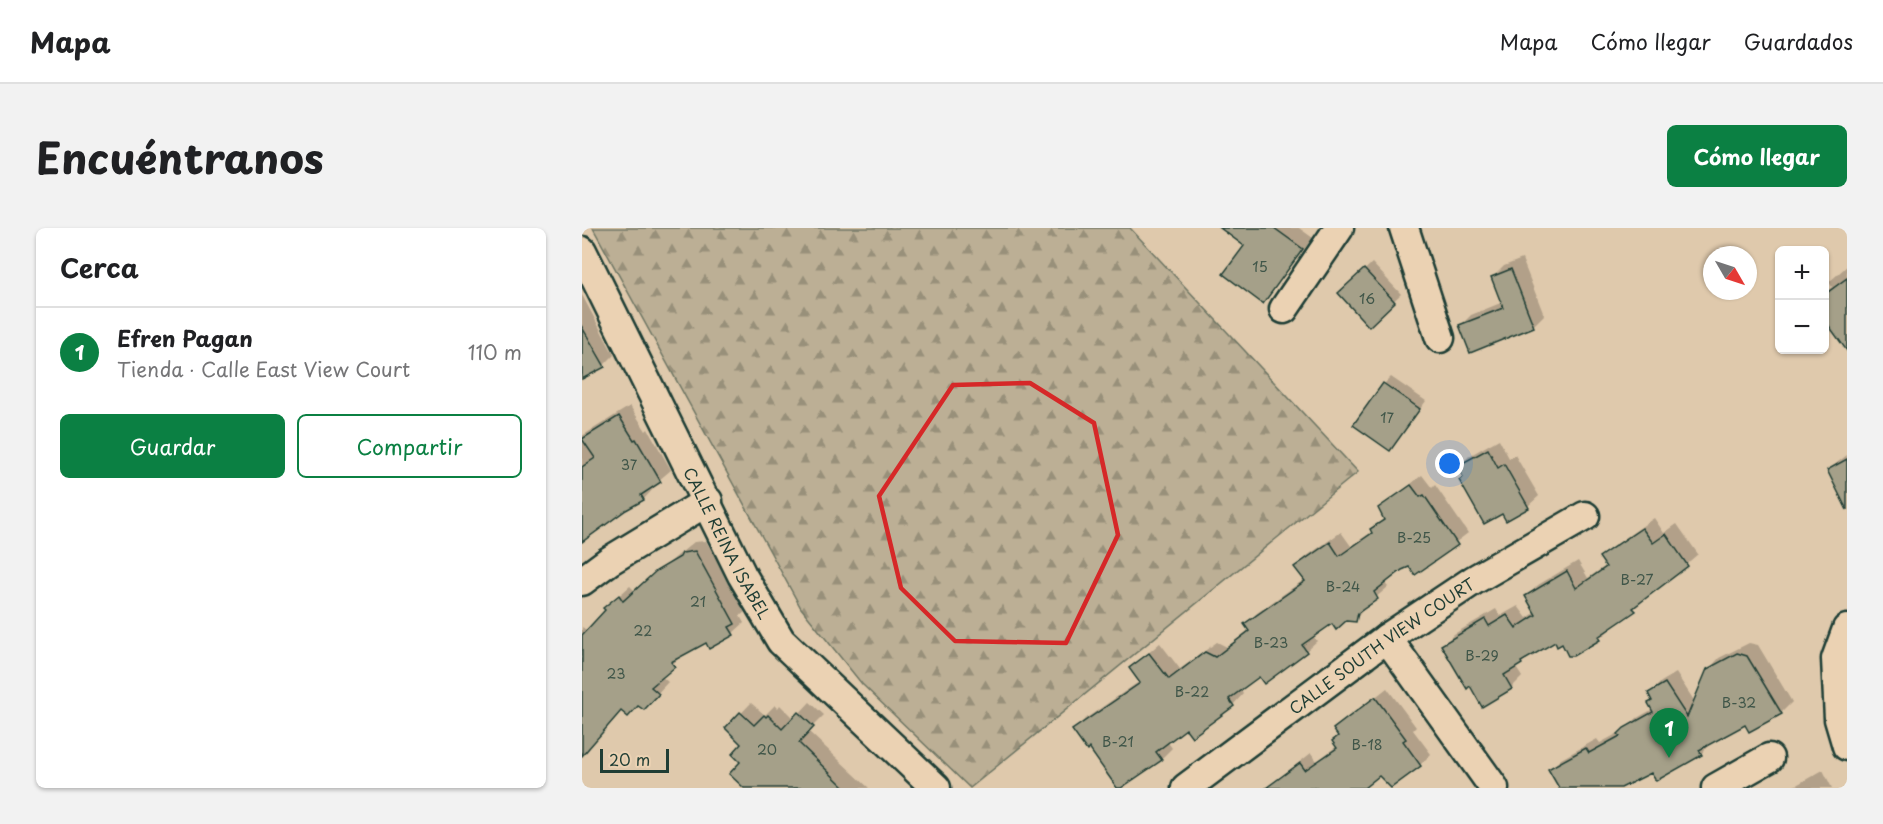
<!DOCTYPE html>
<html lang="es">
<head>
<meta charset="utf-8">
<style>
  :root { --surface:#fff; --page:#f2f2f2; --text:#202124; --muted:#757577; --line:#e0e0e0; --accent:#0b8043 }
  body { margin:0; font-family:"Playpen Sans",sans-serif; background:var(--page); color:var(--text) }
  .controls { position:absolute; right:18px; top:18px; display:grid; overflow:hidden; border-radius:9px; box-shadow:0 2px 4px #0004 }
  .controls button { width:54px; height:54px; display:grid; place-items:center; padding:0; border:0; border-bottom:2px solid var(--line); background:var(--surface); color:var(--text); font:30px sans-serif }
  .compass { position:absolute; left:1121px; top:18px; width:54px; height:54px; border-radius:50%; background:var(--surface); box-shadow:0 2px 4px #0004; rotate:129deg }
  .scale { position:absolute; left:18px; bottom:15px; width:69px; box-sizing:border-box; padding-left:6px; border:3px solid #1f3d34; border-top:0; font-size:16px; line-height:21px; white-space:nowrap; color:#1f3d34; -webkit-text-stroke:4px #ebd2b3; paint-order:stroke }
  .you { position:absolute; left:868px; top:236px; width:21px; height:21px; margin:-15px; border:4px solid #fff; border-radius:50%; background:#1a73e8; box-shadow:0 0 0 9px #1a73e833 }
  .badge { display:grid; place-items:center; width:39px; height:39px; border-radius:50%; background:var(--accent); color:#fff; font-size:20px; font-weight:700 }
  .pin { position:absolute; translate:-50% -50px; filter:drop-shadow(0 2px 3px #0008) }
  .pin::after { content:''; position:absolute; top:32px; width:21px; height:18px; background:inherit; clip-path:polygon(0 0,100% 0,50% 100%) }
  .list { margin:0; padding:0; list-style:none }
  h2 { display:flex; justify-content:space-between; align-items:center; height:78px; margin:0; padding:0 24px; font-size:26px }
  h2 small { font-size:20px; font-weight:400; color:var(--muted) }
  .list li { display:grid; grid-template-columns:39px 1fr auto; gap:18px; align-items:center; box-sizing:border-box; height:90px; padding:0 24px; border-top:2px solid var(--line) }
  .list b { display:block; font-size:22px; white-space:nowrap }
  .list p { margin:0; font-size:20px; white-space:nowrap; color:var(--muted) }
  .list em { font-size:20px; font-style:normal; color:var(--muted) }
  .actions { display:flex; gap:12px; padding:18px 24px }
  .actions a { flex:1; padding:14px 0; border:2px solid var(--accent); border-radius:9px; text-align:center; font-size:21px; color:var(--accent) }
  .actions .main { background:var(--accent); color:#fff }
  .map { position:relative; flex:none; width:1265px; height:560px; overflow:hidden; border-radius:9px }
  header { display:flex; align-items:center; gap:36px; box-sizing:border-box; height:84px; padding:0 30px; background:var(--surface); border-bottom:2px solid var(--line) }
  header strong { font-size:28px }
  nav { display:flex; gap:33px; margin-inline-start:auto; font-size:21px }
  .intro { display:flex; align-items:center; justify-content:space-between; box-sizing:border-box; height:144px; padding:0 36px }
  h1 { margin:0; font-size:42px }
  .button { padding:15px 27px; border-radius:9px; background:var(--accent); color:#fff; font-size:21px; font-weight:700 }
  main { display:flex; gap:36px; padding:0 36px }
  aside { flex:1; background:var(--surface); border-radius:9px; box-shadow:0 2px 4px #0004 }
  .map>svg:first-child { display:block }
  .forest { fill:url(#forest-firs); stroke:#6e7664; stroke-width:1.5 }
  .shadow { fill:#0003 }
  .building { fill:#a5a089; stroke:#1f3d34; stroke-width:1.5 }
  .lines { fill:none; stroke-linecap:round; stroke-linejoin:round }
  .minor-casing { stroke:#1f3d34; stroke-width:33 }
  .minor { stroke:#ebd2b3; stroke-width:28 }
  .marked { fill:none; stroke:#d62828; stroke-width:4.5; stroke-linejoin:round }
  .labels { text-anchor:middle; dominant-baseline:central; stroke-width:5; stroke-linejoin:round; paint-order:stroke }
  .number-label { font-size:14px; fill:#405649 }
  .street-label { font-size:16px; fill:#1f3d34; stroke:#ebd2b3 }
</style>
</head>
<body>
<header>
<strong>Mapa</strong>
<nav><a>Mapa</a><a>Cómo llegar</a><a>Guardados</a></nav>
</header>
<div class="intro"><h1>Encuéntranos</h1><a class="button">Cómo llegar</a></div>
<main>
<aside>
<h2>Cerca<small></small></h2>
<ul class="list">
<li><span class="badge">1</span><div><b>Efren Pagan</b><p>Tienda · Calle East View Court</p></div><em>110 m</em></li>
</ul>
<div class="actions"><a class="main">Guardar</a><a>Compartir</a></div>
</aside>
<div class="map">
<svg width="1265" height="560" viewBox="0 0 1265 560">
  <defs>
    <pattern id="forest-firs" width="22" height="20" patternUnits="userSpaceOnUse" patternTransform="scale(1.5)"><rect width="22" height="20" fill="#bcaf95"/><path d="M5 1l3.5 6h-7zM16 11l3.5 6h-7z" fill="#98907a"/></pattern>
  </defs>
  <rect width="100%" height="100%" fill="#dfc9ac"/>
  <filter id="ink" filterUnits="userSpaceOnUse"><feTurbulence type="fractalNoise" baseFrequency=".0167" numOctaves="2"/><feDisplacementMap in="SourceGraphic" scale="12" xChannelSelector="R" yChannelSelector="G"/><feConvolveMatrix kernelMatrix="1 2 1 2 8 2 1 2 1" color-interpolation-filters="sRGB"/></filter>
  <g filter="url(#ink)">
    <path class="forest" d="M11,0H548L776,244L388,560L280,456L219,380Z"/>
    <g class="shadow">
      <path d="M649,0H717L731,10L681,74L664,17Z"/>
      <path d="M940,31L962,87L951,98H878L889,87L921,74L911,49L922,38Z"/>
      <path d="M790,35L819,66L787,96L766,58Z"/>
      <path d="M1265,38V111L1242,89V66L1250,59L1247,54Z"/>
      <path d="M0,67L32,127L22,137L0,149Z"/>
      <path d="M809,149L844,173L808,221L802,156Z"/>
      <path d="M48,178L64,203L66,201L89,242L70,258L72,260L62,271L0,310V208Z"/>
      <path d="M917,211L927,230L933,227L957,268L946,278L925,291L882,249L876,239L887,228Z"/>
      <path d="M1265,227V279L1246,242Z"/>
      <path d="M840,247L850,260L853,257L886,305L833,345L828,337L802,354L806,359L785,377L773,392L750,394L731,408L735,413L724,423L678,446L658,461L661,466L651,477L605,499L585,513L590,520L579,531L508,518L492,502L503,491L558,453L549,440L578,415L598,441L635,414L645,419L668,401L664,396L675,385L723,351L714,339L725,328L759,304L769,318L791,303L803,289L798,281Z"/>
      <path d="M1072,290L1082,305L1095,296L1116,326L1017,411L980,414L973,412L933,438L940,449L929,460L861,417L872,406L914,381L918,388L936,378L945,390L954,384L945,368L956,357L996,333L1006,350L1025,337L1019,329L1030,319Z"/>
      <path d="M124,313L163,384L158,388L162,395L151,405L124,413L101,426L79,448L86,454L72,469L40,482L0,523V399L6,403L25,382L23,380L48,358L53,363L112,314Z"/>
      <path d="M1167,415L1176,417L1210,474L1199,485L1163,495L1129,514L1119,526L1069,543L1037,560H979L968,541L979,531L1015,511L1018,515L1042,502L1055,490L1071,481L1072,472L1068,465L1079,454L1094,445L1113,474L1126,442L1137,430Z"/>
      <path d="M805,460L834,499L831,502L849,526L838,537L808,559L798,546L774,560H685L729,525L735,533L755,518L758,507L753,501Z"/>
      <path d="M228,474L242,487L226,503L287,560H164L149,546L160,533L161,516L145,500L169,475L183,487L193,477L196,480L198,477L212,491Z"/>
      <path d="M1241,542L1250,560H1209Z"/>
    </g>
    <g class="building">
      <path d="M638,0H692L721,21L681,76L641,46L662,18Z"/>
      <path d="M782,41L813,74L787,99L756,65Z"/>
      <path d="M929,41L952,99L888,125L877,97L921,80L909,49Z"/>
      <path d="M1265,50V123L1242,91V67Z"/>
      <path d="M0,99L23,139L0,151Z"/>
      <path d="M801,155L838,181L808,223L771,197Z"/>
      <path d="M37,188L52,212L54,211L79,254L59,267L62,272L44,282L0,314V239L13,230L0,211Z"/>
      <path d="M906,221L916,240L922,236L947,280L924,293L920,286L902,296L877,252L881,249L875,238Z"/>
      <path d="M1265,231V282L1245,242Z"/>
      <path d="M829,257L838,269L842,267L876,317L833,347L827,339L820,342L792,364L796,371L776,385L774,394L764,393L754,402L750,396L720,417L725,424L682,456L677,449L647,471L652,478L610,509L604,501L574,524L580,532L539,560H535L507,520L505,523L490,502L558,455L547,440L567,425L587,451L623,424L633,429L667,403L662,396L723,353L712,339L748,314L757,328L790,305L788,301L802,292L796,280Z"/>
      <path d="M1060,300L1071,315L1084,306L1106,338L1051,380L1054,383L1016,409L1018,412L991,428H986L980,416L975,419L973,414L939,434L940,436L922,447L930,461L900,479L888,458L885,461L859,417L903,391L907,398L925,387L934,400L954,387L943,368L985,343L994,360L1024,339L1017,329Z"/>
      <path d="M113,323L153,396L147,399L152,407L127,421L124,415L89,434L93,439L69,459L77,466L62,482L56,478L46,489L39,483L0,528V407L23,382L21,380L37,367L41,373L74,343L98,329L100,325Z"/>
      <path d="M1155,425L1165,428L1200,486L1167,504L1163,497L1117,522L1120,527L1074,553L1069,545L1039,560H977L966,541L1004,520L1007,525L1038,508L1036,506L1042,500L1071,484L1066,475L1070,473L1066,465L1083,455L1105,489L1125,441Z"/>
      <path d="M793,469L824,511L821,513L839,538L809,560L797,548L782,560H684L718,535L723,542L755,520L750,513L756,508L751,501Z"/>
      <path d="M158,484L172,497L182,487L184,489L186,487L200,501L216,484L232,499L217,515L263,560H162L147,546L158,534L150,526L159,516L143,500Z"/>
    </g>
    <g class="lines">
      <g class="minor-casing">
        <g id="minor">
          <path d="M822,0L858,110"/>
          <path id="s1" d="M0,23L160,347L199,413L354,560"/>
          <path d="M702,81L757,0"/>
          <path d="M0,353L27,333L126,273"/>
          <path d="M1265,401L1254,431L1257,491L1265,518"/>
          <path d="M805,410L912,560"/>
          <path id="s2" d="M604,560L805,410L892,352L1003,288"/>
          <path d="M1134,560L1187,530"/>
        </g>
      </g>
      <use href="#minor" class="minor"/>
    </g>
  </g>
  <path class="marked" d="M448,155L512,195L536,307L484,415L373,413L319,360L297,268L371,157Z"/>
  <g class="labels">
    <g class="number-label">
      <text x="678" y="38">15</text>
      <text x="785" y="70">16</text>
      <text x="805" y="189">17</text>
      <text x="47" y="236">37</text>
      <text x="832" y="309">B-25</text>
      <text x="1055" y="351">B-27</text>
      <text x="761" y="358">B-24</text>
      <text x="116" y="373">21</text>
      <text x="61" y="402">22</text>
      <text x="689" y="414">B-23</text>
      <text x="900" y="427">B-29</text>
      <text x="34" y="445">23</text>
      <text x="610" y="463">B-22</text>
      <text x="1157" y="474">B-32</text>
      <text x="536" y="513">B-21</text>
      <text x="785" y="516">B-18</text>
      <text x="185" y="521">20</text>
    </g>
    <g class="street-label">
      <text stroke="none"><textPath href="#s1" startOffset="326">CALLE REINA ISABEL</textPath></text>
      <text stroke="none"><textPath href="#s2" startOffset="242">CALLE SOUTH VIEW COURT</textPath></text>
    </g>
  </g>
</svg>
<div class="controls">
<button>+</button>
<button>−</button>
</div>
<svg class="compass" viewBox="-18 -18 36 36"><path d="M0-13l5 13h-10z" fill="#e53935"/><path d="M0 13l5-13h-10z" fill="#757577"/></svg>
<div class="scale">20 m</div>
<div class="you"></div>
<div class="pin badge" style="left:1087px;top:530px">1</div>
</div>
</main>
</body>
</html>
